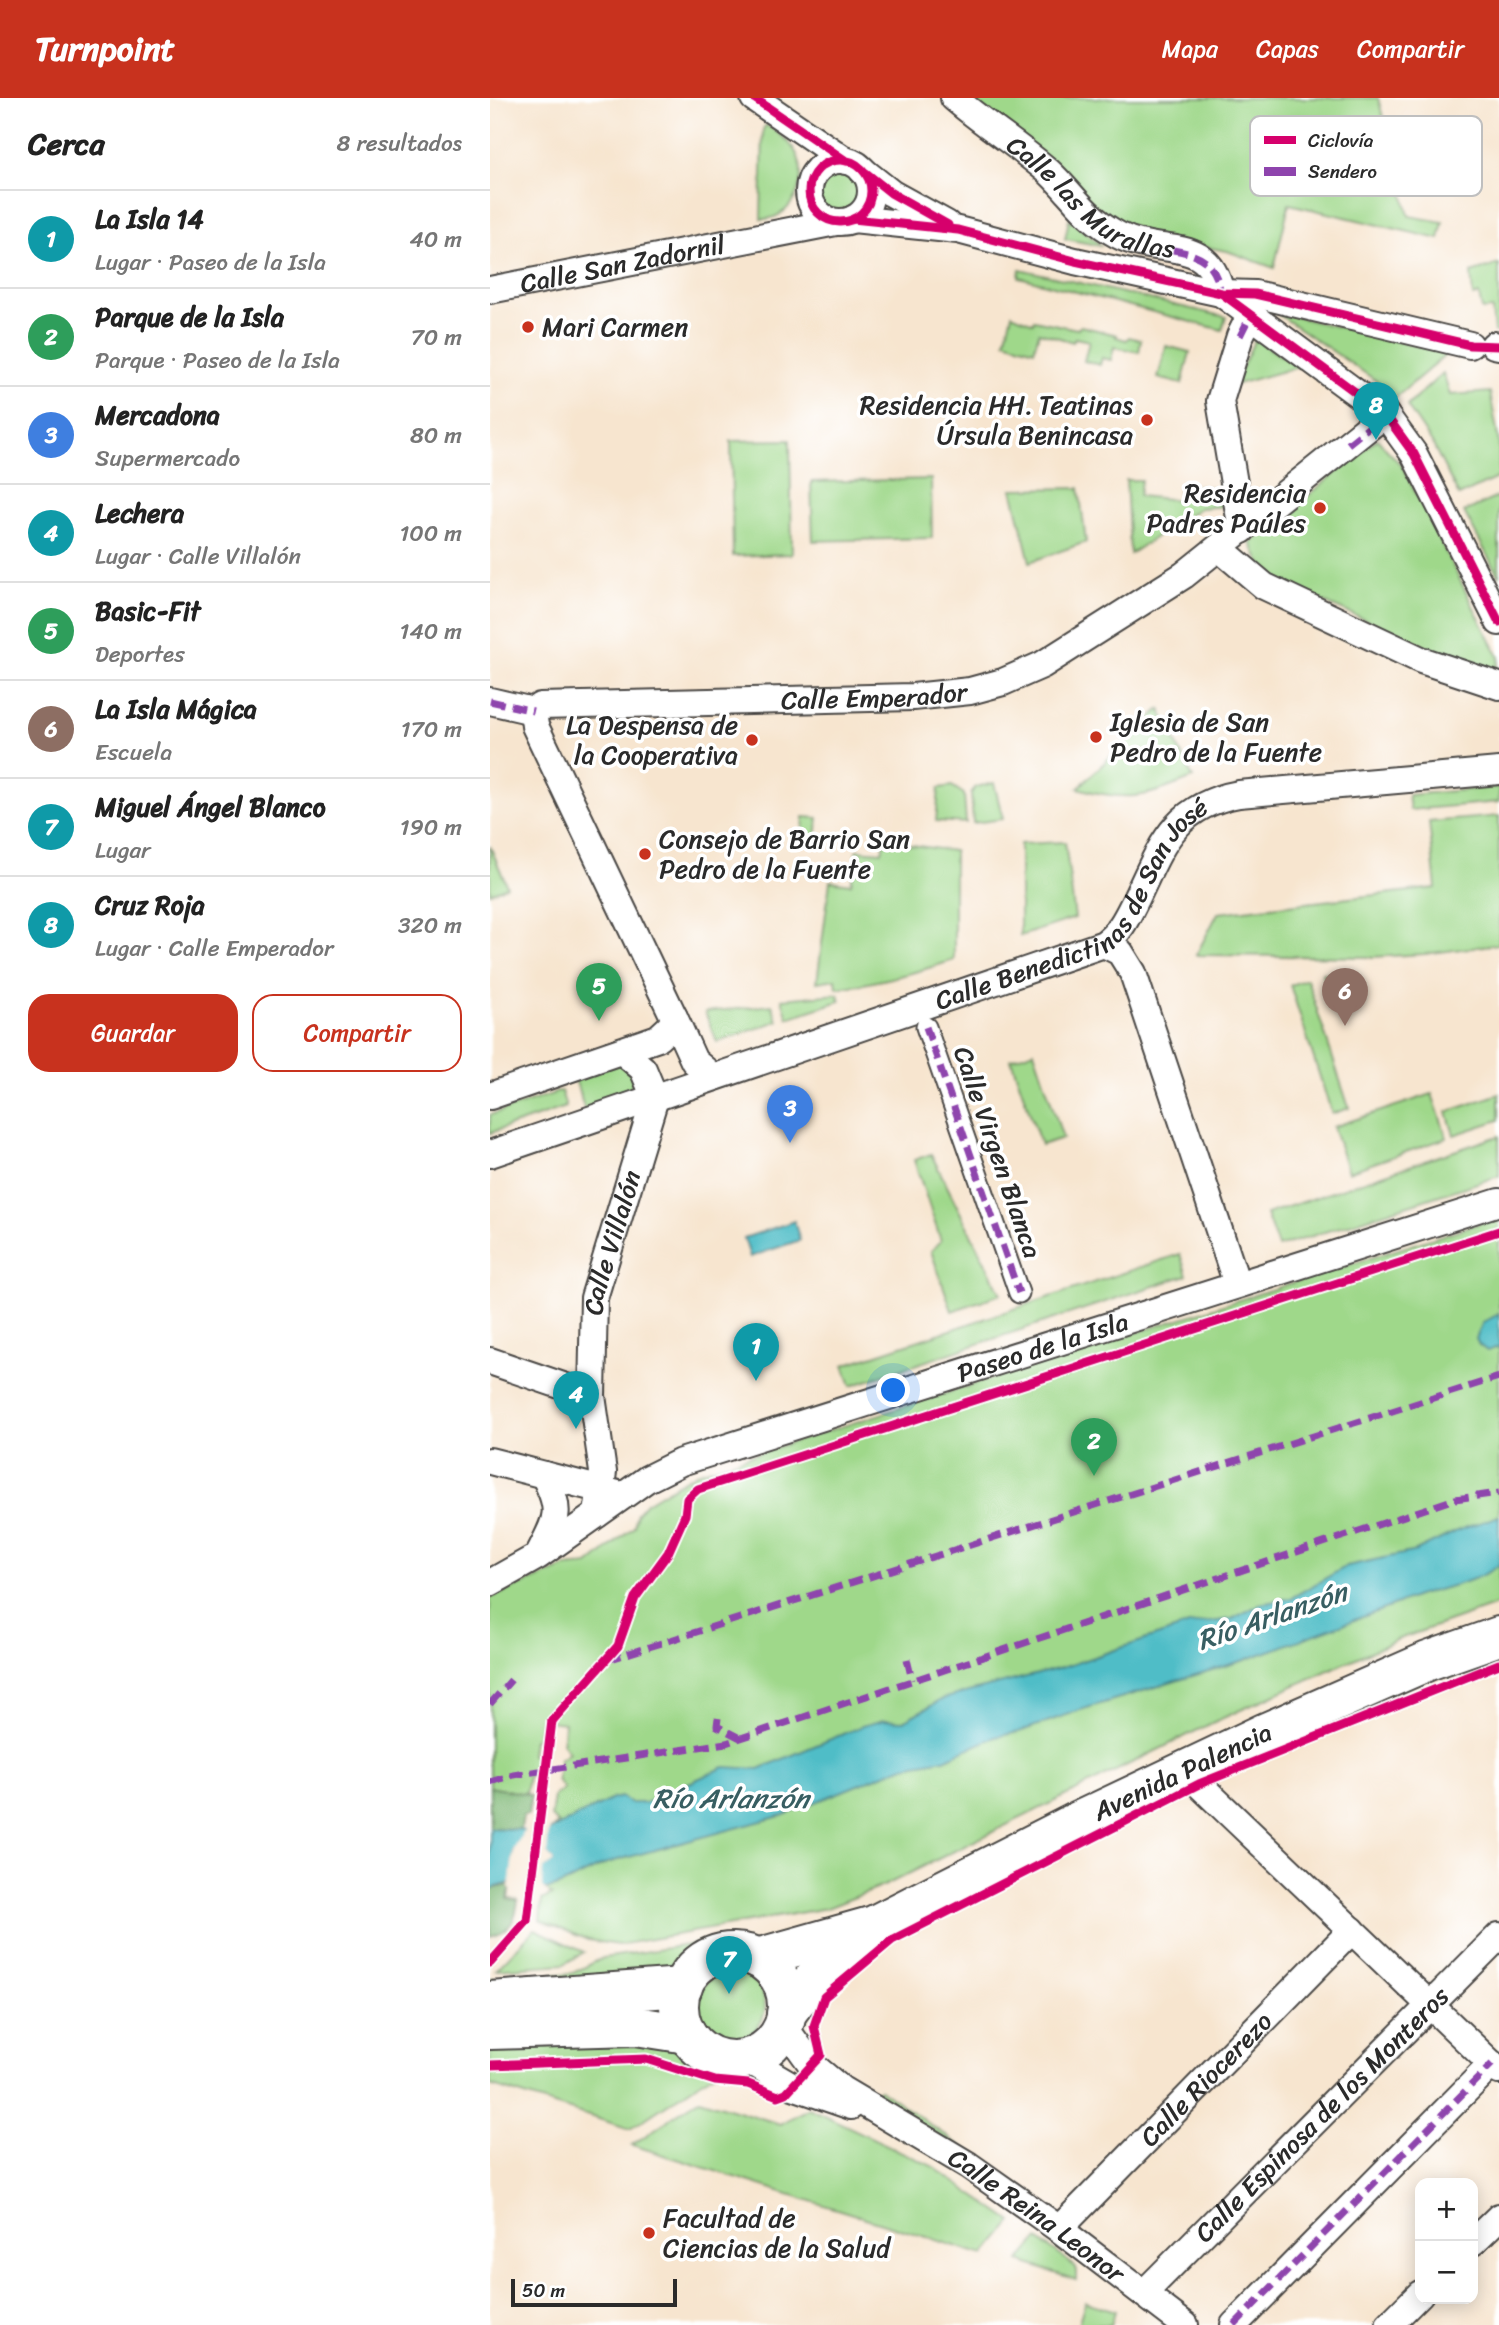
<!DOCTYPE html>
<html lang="es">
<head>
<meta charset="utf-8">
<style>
  :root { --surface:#fff; --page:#f6f6f6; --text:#222; --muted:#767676; --line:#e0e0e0; --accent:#c8321e }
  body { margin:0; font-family:Sriracha,sans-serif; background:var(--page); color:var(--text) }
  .controls { position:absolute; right:21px; bottom:21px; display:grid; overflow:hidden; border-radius:14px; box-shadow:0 4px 18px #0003 }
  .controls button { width:63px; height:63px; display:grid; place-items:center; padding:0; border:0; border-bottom:2px solid var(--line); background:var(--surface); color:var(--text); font:35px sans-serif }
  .scale { position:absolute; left:21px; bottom:18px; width:166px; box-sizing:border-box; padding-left:7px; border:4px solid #2b2b2b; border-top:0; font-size:19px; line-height:24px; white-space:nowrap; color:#2b2b2b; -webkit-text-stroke:5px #fff; paint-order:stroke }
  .you { position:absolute; left:404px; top:1293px; width:24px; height:24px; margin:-18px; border:5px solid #fff; border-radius:50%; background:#1a73e8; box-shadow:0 0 0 10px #1a73e833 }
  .badge { display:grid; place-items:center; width:46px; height:46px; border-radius:50%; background:var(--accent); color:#fff; font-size:23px; font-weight:700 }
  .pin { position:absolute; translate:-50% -58px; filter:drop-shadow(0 2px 4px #0008) }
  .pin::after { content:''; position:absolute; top:37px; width:24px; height:21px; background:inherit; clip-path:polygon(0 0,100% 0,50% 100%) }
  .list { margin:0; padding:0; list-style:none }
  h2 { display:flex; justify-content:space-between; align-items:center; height:91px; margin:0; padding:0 28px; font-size:30px }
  h2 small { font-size:23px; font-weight:400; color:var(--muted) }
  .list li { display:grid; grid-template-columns:46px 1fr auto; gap:21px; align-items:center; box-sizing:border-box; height:98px; padding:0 28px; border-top:2px solid var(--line) }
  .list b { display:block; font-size:26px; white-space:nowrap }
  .list p { margin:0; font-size:23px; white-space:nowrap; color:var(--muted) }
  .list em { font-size:23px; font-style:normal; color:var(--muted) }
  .actions { display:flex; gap:14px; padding:21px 28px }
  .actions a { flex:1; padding:16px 0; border:2px solid var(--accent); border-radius:21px; text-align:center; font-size:24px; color:var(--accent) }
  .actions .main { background:var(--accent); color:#fff }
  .map { position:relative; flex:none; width:1009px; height:2227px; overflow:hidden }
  header { display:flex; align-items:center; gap:42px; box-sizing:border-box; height:98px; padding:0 35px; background:var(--accent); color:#fff }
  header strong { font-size:33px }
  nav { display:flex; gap:38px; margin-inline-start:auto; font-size:24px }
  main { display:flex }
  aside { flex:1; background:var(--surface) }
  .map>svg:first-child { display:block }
  .green { fill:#9fd88a; stroke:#65825a; stroke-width:2 }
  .forest { fill:#7fb876; stroke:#557250; stroke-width:2 }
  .water { fill:#4fbdc7; stroke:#3d7479; stroke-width:2; fill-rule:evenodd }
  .pier { fill:#f7e5cf }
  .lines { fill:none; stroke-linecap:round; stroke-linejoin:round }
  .pedestrian-casing { stroke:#4a4744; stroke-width:23 }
  .minor-casing { stroke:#4a4744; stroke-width:30 }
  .trunk-casing { stroke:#4a4744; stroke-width:42 }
  .pedestrian { stroke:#fff; stroke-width:19 }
  .minor { stroke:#fff; stroke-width:26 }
  .trunk { stroke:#fff; stroke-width:38 }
  .quiet { stroke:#8e44ad; stroke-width:7; stroke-dasharray:14 7; stroke-linecap:butt }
  .cycleway-casing { stroke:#fff; stroke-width:13 }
  .cycleway { stroke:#d6006c; stroke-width:9 }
  .poi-dot { fill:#c8321e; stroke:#fff; stroke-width:2.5 }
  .labels { text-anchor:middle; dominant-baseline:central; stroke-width:7; stroke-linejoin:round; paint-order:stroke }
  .street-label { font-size:26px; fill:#2b2b2b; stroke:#fff }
  .poi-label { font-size:26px; fill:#2b2b2b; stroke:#fff; text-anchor:start }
  .water-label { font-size:28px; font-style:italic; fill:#385e62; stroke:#fff }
  .key { fill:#fff; stroke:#bfbfbf; stroke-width:2 }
  .key-label { font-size:19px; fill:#2b2b2b }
</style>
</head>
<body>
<header>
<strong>Turnpoint</strong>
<nav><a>Mapa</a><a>Capas</a><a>Compartir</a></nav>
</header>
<main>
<aside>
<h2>Cerca<small>8 resultados</small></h2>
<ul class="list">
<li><span class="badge" style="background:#0f9aa8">1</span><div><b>La Isla 14</b><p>Lugar · Paseo de la Isla</p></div><em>40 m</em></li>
<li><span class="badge" style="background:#2e9e5b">2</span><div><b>Parque de la Isla</b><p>Parque · Paseo de la Isla</p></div><em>70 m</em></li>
<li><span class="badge" style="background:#3f7fe0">3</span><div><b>Mercadona</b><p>Supermercado</p></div><em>80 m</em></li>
<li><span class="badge" style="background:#0f9aa8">4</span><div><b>Lechera</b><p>Lugar · Calle Villalón</p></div><em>100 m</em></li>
<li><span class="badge" style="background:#2e9e5b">5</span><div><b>Basic-Fit</b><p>Deportes</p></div><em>140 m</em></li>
<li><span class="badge" style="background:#8d6e63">6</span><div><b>La Isla Mágica</b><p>Escuela</p></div><em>170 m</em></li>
<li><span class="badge" style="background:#0f9aa8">7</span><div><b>Miguel Ángel Blanco</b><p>Lugar</p></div><em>190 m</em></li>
<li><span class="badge" style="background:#0f9aa8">8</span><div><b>Cruz Roja</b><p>Lugar · Calle Emperador</p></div><em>320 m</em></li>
</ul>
<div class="actions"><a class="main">Guardar</a><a>Compartir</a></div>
</aside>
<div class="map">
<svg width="1009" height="2227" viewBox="0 0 1009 2227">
  <rect width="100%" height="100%" fill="#fff"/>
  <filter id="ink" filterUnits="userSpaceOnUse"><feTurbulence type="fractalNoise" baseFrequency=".0143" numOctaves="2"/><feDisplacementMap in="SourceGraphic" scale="14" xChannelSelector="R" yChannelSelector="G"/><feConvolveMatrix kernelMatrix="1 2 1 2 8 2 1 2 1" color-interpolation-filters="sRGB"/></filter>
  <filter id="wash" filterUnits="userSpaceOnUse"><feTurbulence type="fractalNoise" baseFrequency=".00686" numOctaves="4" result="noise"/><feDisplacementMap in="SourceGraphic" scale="28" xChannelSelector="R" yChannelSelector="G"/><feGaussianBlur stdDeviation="1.57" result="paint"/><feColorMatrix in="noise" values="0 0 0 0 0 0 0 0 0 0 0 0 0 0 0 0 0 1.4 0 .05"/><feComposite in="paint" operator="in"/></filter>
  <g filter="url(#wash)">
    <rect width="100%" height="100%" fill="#f7e5cf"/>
    <g class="green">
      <path d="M474,0H888L919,118L953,124L949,141L799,106L784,170L737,153L637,135Z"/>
      <path d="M276,27C289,35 302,44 308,59C318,84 301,123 271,121L273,31Z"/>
      <circle cx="350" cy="93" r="22"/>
      <path d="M579,121L612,148L575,141Z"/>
      <path d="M1009,166V234H1004L1002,211L992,212L989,197L983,199L981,175Z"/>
      <path d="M530,171L736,219L732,232L529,179Z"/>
      <path d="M785,214L958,255L904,301L885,282Z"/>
      <path d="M522,216L543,225L544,222L587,231L591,228L627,237L626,239L636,242L639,239L651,242L649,254L624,249L621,262L612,260L610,267L594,263L599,243L585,240L583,244L549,234L544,252L515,243Z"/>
      <path d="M765,241L808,269L744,287Z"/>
      <path d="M676,248L700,254L692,286L668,280Z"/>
      <path d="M953,275L960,297L1000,294L1009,345V379L969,398L942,345L917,308Z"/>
      <path d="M887,341L912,368L1009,559L1005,578L778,480L761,445Z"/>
      <path d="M300,342L302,456L243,458L241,343Z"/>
      <path d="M441,381L442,440L323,443L321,384Z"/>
      <path d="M636,382H651L649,398L688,402L690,386L733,391L736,408L710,410L640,456Z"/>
      <path d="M589,390L596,444L540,464L522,391Z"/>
      <path d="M1009,398V479L974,414Z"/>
      <path d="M670,611L703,680C656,699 638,705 588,690Z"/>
      <path d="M504,685L513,721L483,725L481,695L486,689Z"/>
      <path d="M462,688L474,696L476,725L446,723L449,690Z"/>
      <path d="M1009,689V704L920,712L918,697Z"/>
      <path d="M1009,718V846L935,856L882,859L706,857L728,815L946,790L939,724Z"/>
      <path d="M314,719L328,720L326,745L312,744Z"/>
      <path d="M394,743L464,753V862C425,875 388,885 347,890L346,881L327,884L340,783L361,786L367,752L392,754Z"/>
      <path d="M575,744L585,820L530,838V746Z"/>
      <path d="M0,748L17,788L0,795Z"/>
      <path d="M832,875H860L865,905L846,911Z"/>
      <path d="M817,881L859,1010L842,1016L800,887Z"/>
      <path d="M348,896L350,903L298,920L292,901Z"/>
      <path d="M282,907L288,923L227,944L215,914Z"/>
      <path d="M544,953L573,1040L551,1047L521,961Z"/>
      <path d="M131,965L143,978L141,994L134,1000L95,1013L84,978Z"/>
      <path d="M71,993L76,1009L0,1035V1017Z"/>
      <path d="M942,996L957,1040L858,1074L843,1029Z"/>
      <path d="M1009,996V1022L964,1037L957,1014Z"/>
      <path d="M1009,1038V1078L788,1149L776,1116Z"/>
      <path d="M441,1056L511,1196L462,1213L441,1153L451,1143L424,1062Z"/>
      <path d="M1009,1119V1506L909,1541L832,1575L722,1625L396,1787L337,1810L128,1847L98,1842L50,1822L52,1802L62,1797L52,1790L63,1763L59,1733L68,1726L61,1719L64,1698L74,1690L67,1682L70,1660L79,1654L72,1645L75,1625L51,1622L48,1641H43L41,1657L46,1658L43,1678H38L35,1696L0,1689V1500L75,1469L98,1467L144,1429L147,1415L156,1405L206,1375Z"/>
      <path d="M690,1156L697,1177L361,1288L354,1267Z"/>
      <path d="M45,1831L94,1854L74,1866L6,1871Z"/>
      <path d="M211,1845L172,1875L0,1890V1881L83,1875L113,1860Z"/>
      <circle cx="241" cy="1908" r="34"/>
      <path d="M143,1942L185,1951L224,1975L140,2031L0,1987V1947Z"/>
      <path d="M390,1991L479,2054L376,1999Z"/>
      <path d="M209,2001L290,2026L319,2010L442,2068L522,2124L494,2157L142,2047Z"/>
      <path d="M548,2141L586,2169V2182L529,2163Z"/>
      <path d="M595,2204L625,2213L621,2227H588Z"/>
    </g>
    <g class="forest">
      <path d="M0,1689L41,1697L38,1717H33L31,1731L0,1730Z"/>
      <path d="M20,1787L18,1801L28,1802C26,1822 20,1834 0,1838V1791Z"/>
    </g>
    <g class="water">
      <path d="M304,1123L310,1142L260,1159L254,1140Z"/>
      <path d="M1009,1216V1249L997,1253L989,1247L986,1241L993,1224Z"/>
      <path d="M1009,1418V1467C979,1490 940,1489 908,1506L755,1562L587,1613L529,1634L505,1639L454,1661L414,1668L294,1717L117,1765L69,1788L55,1792L20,1785L0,1791V1730L59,1733L122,1701L131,1699L141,1705H155L234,1669L269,1671L372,1628L394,1622L413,1623L455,1600L571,1570L699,1527L742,1521L771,1506L801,1500L857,1468L926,1453L969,1432ZM24,1752L57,1756L63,1763L54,1769L23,1768Z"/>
    </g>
    <path class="pier" d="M66,1724L59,1733L57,1755L64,1763L53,1771L52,1790L59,1795L19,1791L24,1751L35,1732L31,1731L32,1728L58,1729Z"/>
  </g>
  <g filter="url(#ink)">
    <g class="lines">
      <g class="pedestrian-casing">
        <path id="pedestrian" d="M436,929L529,1195"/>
      </g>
      <g class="minor-casing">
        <g id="minor">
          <path d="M264,0L356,63"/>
          <path id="s1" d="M464,0C494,26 528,47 558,73C584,97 594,119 628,137C672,160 718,135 731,195"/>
          <circle cx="350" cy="93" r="31"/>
          <path d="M372,72L401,95L457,126"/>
          <path d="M363,121L468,132L585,163L731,195L765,196L980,247"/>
          <path id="s2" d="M0,192L346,124"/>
          <path d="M731,195L895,316L924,356L1009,524"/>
          <path d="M1004,247L1009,248"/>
          <path d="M752,432L730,303L750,238L761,216"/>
          <path d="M729,450L774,488L931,562L1009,588"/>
          <path id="s3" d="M0,603L43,613L50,608L423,599L480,593L513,584L552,567L694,477L895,316"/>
          <path d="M614,846L630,854L643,875L747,1186"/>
          <path d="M184,919L204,963L223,979"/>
          <path d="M0,998L168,940L181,928L184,919L45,628L43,613"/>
          <path id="s4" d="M0,1056L614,846C630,834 636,821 645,803C671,749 683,708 749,696L1009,673"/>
          <path d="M0,1263L102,1298"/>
          <path d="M0,1363L128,1396"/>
          <path id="s5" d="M107,1416L113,1374L102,1298L104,1200L165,1000L153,971L132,953"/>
          <path d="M49,1456C67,1420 73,1415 54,1377"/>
          <path id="s6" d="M0,1485L48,1458L157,1381L191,1364L1009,1104"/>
          <path d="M694,1672L1009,1973"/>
          <path id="s7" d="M293,1927L322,1967L352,1992L478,2067L569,2131L695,2227"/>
          <path d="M255,1960L303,1988L361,2008"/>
          <path id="s8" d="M569,2131L862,1832"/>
          <path d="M983,2144L1009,2119"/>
          <path id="s9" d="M654,2195L1009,1838"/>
          <path d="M744,2227L1002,1966"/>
          <path d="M899,2227L930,2196"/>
        </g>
      </g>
      <g class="trunk-casing">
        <g id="trunk">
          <circle cx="243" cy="1908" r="54"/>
          <path id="s10" d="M267,1860L384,1827L586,1724L774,1635L938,1563L1009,1538"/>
          <path d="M0,1903L193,1889"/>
          <path d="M296,1916L323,1881L372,1838"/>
          <path d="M0,1932L146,1928L197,1936"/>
        </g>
      </g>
      <use href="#pedestrian" class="pedestrian"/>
      <use href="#minor" class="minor"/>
      <use href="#trunk" class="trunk"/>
      <g class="quiet">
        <path d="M683,152C713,157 725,165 731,195H735"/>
        <path d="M750,238L761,216"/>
        <path d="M858,346L895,316"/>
        <path d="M0,603L43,613"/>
        <path d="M436,929L529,1195"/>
        <path d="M417,1561L422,1582"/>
        <path d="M118,1562L1009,1279"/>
        <path d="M0,1606L21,1582"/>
        <path d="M228,1620L227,1628L250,1640"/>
        <path d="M0,1684L23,1677L236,1645L965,1401L1009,1395"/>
        <path d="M744,2227L1002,1966"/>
      </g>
      <g class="cycleway-casing">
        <g id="cycleway">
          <path d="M264,0L356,63"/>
          <circle cx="350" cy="93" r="31"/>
          <path d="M376,75L401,95L458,127"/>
          <path d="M363,121L468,132L585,163L731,195L765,196L980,247L1009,248"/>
          <path d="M731,195L895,316L924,356L1009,524"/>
          <path d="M62,1623L128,1548L145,1500L178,1455L195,1417L197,1401L208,1391L1009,1133"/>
          <path d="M0,1865L37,1823L62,1623"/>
          <path d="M0,1967L156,1961L225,1983L258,1986L288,1998L296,1995L331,1957L324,1928L334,1899L402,1842L709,1686L1009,1566"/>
        </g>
      </g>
      <use href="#cycleway" class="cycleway"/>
    </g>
  </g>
  <g class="poi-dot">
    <circle cx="38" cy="229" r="7"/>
    <circle cx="657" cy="322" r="7"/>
    <circle cx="830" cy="410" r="7"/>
    <circle cx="606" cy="639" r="7"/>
    <circle cx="262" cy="642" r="7"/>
    <circle cx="155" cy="756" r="7"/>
    <circle cx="159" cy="2135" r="7"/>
  </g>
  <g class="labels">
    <g class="street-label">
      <text stroke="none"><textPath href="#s1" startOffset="172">Calle las Murallas</textPath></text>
      <text stroke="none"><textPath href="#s2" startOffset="135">Calle San Zadornil</textPath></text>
      <text stroke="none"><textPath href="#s3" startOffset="387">Calle Emperador</textPath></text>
      <text stroke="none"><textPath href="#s4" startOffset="648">Calle Benedictinas de San José</textPath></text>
      <text transform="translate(508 1054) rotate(71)">Calle Virgen Blanca</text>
      <text stroke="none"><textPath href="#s5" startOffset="275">Calle Villalón</textPath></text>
      <text stroke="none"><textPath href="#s6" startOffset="606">Paseo de la Isla</textPath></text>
      <text stroke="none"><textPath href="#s10" startOffset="466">Avenida Palencia</textPath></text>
      <text stroke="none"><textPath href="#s8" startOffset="210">Calle Riocerezo</textPath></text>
      <text stroke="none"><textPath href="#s9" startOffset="252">Calle Espinosa de los Monteros</textPath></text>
      <text stroke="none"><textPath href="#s7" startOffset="320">Calle Reina Leonor</textPath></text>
    </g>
    <g class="poi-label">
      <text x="52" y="229">Mari Carmen</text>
      <text x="643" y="307" text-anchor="end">Residencia HH. Teatinas<tspan x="643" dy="30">Úrsula Benincasa</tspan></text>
      <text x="816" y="395" text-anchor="end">Residencia<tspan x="816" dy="30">Padres Paúles</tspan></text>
      <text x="620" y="624">Iglesia de San<tspan x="620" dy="30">Pedro de la Fuente</tspan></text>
      <text x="248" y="627" text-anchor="end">La Despensa de<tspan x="248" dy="30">la Cooperativa</tspan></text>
      <text x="169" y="741">Consejo de Barrio San<tspan x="169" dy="30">Pedro de la Fuente</tspan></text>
      <text x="173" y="2120">Facultad de<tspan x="173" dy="30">Ciencias de la Salud</tspan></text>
    </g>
    <g class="water-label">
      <text transform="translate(782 1518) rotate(-19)">Río Arlanzón</text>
      <text x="241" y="1700">Río Arlanzón</text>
    </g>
  </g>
  <rect x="760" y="18" width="232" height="80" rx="10" class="key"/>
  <rect x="774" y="38" width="32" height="8" fill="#d6006c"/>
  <rect x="774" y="69" width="32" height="9" fill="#8e44ad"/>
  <g class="key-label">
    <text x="818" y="49">Ciclovía</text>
    <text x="818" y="80">Sendero</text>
  </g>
</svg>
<div class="controls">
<button>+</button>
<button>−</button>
</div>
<div class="scale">50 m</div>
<div class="you"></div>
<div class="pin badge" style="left:266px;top:1283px;background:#0f9aa8">1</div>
<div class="pin badge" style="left:604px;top:1378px;background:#2e9e5b">2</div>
<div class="pin badge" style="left:300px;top:1045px;background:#3f7fe0">3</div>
<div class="pin badge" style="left:86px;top:1331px;background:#0f9aa8">4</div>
<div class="pin badge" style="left:109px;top:923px;background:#2e9e5b">5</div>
<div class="pin badge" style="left:855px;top:928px;background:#8d6e63">6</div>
<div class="pin badge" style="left:239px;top:1896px;background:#0f9aa8">7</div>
<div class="pin badge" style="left:886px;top:342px;background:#0f9aa8">8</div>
</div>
</main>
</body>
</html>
